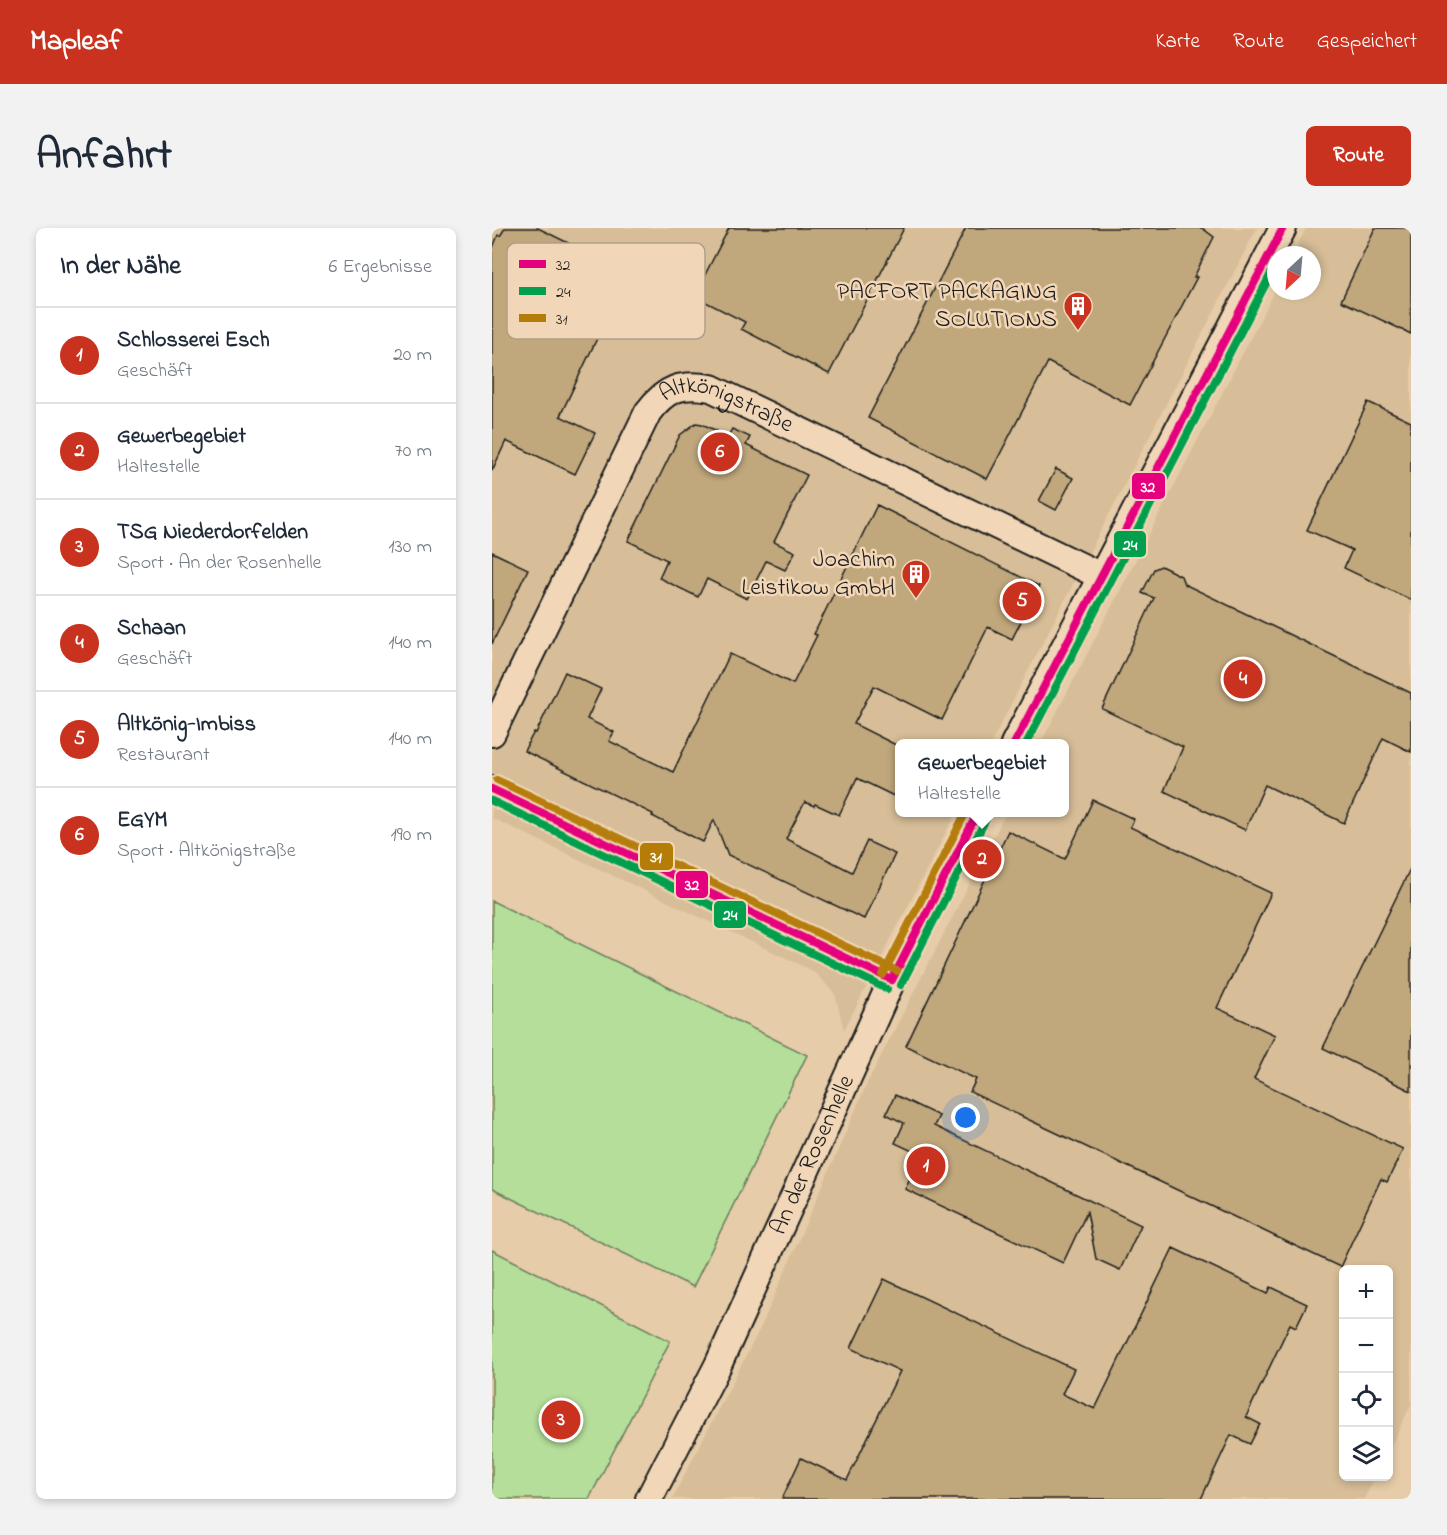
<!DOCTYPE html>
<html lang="de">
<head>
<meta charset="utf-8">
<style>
  :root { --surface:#fff; --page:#f2f2f3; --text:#1f2937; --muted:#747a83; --line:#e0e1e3; --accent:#c8321e }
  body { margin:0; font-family:"Indie Flower",sans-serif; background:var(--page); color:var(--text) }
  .controls { position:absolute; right:18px; bottom:18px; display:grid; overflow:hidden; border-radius:9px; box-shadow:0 3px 9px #0003 }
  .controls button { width:54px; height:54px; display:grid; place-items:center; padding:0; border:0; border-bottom:2px solid var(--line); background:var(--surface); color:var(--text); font:30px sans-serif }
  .compass { position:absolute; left:775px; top:18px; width:54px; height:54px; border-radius:50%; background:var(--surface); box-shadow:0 3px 9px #0003; rotate:206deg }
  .you { position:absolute; left:474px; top:890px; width:21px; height:21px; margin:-15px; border:4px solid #fff; border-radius:50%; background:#1a73e8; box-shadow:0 0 0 9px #1a73e833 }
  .badge { display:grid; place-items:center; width:39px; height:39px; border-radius:50%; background:var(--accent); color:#fff; font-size:20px; font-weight:700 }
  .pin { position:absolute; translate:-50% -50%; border:3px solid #fff; box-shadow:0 2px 6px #0006 }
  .popup { position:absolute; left:403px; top:511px; width:174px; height:78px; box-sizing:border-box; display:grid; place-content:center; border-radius:9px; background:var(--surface); filter:drop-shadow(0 2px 4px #0005); font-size:20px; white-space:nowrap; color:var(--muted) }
  .popup b { font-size:22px; color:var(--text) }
  .popup::after { content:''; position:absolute; left:50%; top:100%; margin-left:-12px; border:12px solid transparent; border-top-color:var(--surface) }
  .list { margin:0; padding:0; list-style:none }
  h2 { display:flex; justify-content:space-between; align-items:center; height:78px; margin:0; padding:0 24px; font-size:26px }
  h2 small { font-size:20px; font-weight:400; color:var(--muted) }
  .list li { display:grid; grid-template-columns:39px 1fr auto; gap:18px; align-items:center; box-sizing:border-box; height:96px; padding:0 24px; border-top:2px solid var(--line) }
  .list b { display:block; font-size:22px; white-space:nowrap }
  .list p { margin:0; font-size:20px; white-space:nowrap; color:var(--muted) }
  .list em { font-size:20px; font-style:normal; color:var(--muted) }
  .icon { flex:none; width:33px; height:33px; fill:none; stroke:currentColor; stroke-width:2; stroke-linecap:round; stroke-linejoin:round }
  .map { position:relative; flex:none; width:919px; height:1271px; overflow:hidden; border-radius:9px }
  header { display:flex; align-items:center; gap:36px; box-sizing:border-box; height:84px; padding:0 30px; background:var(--accent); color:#fff }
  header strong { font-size:28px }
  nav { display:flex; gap:33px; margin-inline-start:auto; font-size:21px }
  .intro { display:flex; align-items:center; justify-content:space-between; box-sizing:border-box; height:144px; padding:0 36px }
  h1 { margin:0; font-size:42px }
  .button { padding:15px 27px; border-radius:9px; background:var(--accent); color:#fff; font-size:21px; font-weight:700 }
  main { display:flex; gap:36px; padding:0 36px }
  aside { flex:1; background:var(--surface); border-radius:9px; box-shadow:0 3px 9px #0003 }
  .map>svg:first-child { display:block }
  .built { fill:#d7be98 }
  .garden { fill:#b4de9a; stroke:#687d5b; stroke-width:1.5 }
  .building { fill:#c0a77c; stroke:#1c1c1c; stroke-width:1.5 }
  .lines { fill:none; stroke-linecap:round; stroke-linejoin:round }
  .minor-casing { stroke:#1c1c1c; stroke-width:30 }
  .minor { stroke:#f1d7b8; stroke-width:26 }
  .bus-1-casing { stroke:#f1d7b8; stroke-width:12 }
  .bus-2-casing { stroke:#f1d7b8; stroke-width:12 }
  .bus-3-casing { stroke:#f1d7b8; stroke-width:12 }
  .bus-1 { stroke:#e5007d; stroke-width:8 }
  .bus-2 { stroke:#019f4e; stroke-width:8 }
  .bus-3 { stroke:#b57d08; stroke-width:8 }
  .labels { text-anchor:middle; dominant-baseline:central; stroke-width:5; stroke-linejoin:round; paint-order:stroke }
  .poi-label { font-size:24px; fill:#1c1c1c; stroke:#f1d7b8; text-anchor:end }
  .street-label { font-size:24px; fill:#1c1c1c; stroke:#f1d7b8 }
  .key { fill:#f1d7b8; stroke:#b19f89; stroke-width:1.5 }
  .key-label { font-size:16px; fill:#1c1c1c }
  .line-badge { stroke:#f1d7b8; stroke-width:2 }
  .badge-label { font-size:16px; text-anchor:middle; font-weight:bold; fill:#fff }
</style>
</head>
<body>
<header>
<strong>Mapleaf</strong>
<nav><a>Karte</a><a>Route</a><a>Gespeichert</a></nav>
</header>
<div class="intro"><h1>Anfahrt</h1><a class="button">Route</a></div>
<main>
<aside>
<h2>In der Nähe<small>6 Ergebnisse</small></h2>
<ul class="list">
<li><span class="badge">1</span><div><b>Schlosserei Esch</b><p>Geschäft</p></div><em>20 m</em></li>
<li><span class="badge">2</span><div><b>Gewerbegebiet</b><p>Haltestelle</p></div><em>70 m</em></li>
<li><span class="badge">3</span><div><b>TSG Niederdorfelden</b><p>Sport · An der Rosenhelle</p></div><em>130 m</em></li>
<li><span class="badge">4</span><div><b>Schaan</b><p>Geschäft</p></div><em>140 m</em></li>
<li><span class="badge">5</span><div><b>Altkönig-Imbiss</b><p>Restaurant</p></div><em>140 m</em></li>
<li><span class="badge">6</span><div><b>EGYM</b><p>Sport · Altkönigstraße</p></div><em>190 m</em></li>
</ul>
</aside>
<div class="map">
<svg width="919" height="1271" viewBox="0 0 919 1271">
  <rect width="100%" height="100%" fill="#e6cca8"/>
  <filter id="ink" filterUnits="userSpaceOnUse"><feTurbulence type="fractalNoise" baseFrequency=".0167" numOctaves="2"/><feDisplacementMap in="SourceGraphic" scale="12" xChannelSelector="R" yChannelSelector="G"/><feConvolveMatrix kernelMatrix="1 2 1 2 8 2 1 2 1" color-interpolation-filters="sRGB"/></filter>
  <g filter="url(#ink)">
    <g class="built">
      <path d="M0,0H765L499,515L408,516V584L464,585L352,802L343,766L321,743L0,590Z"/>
      <path d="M814,0H919V1177L897,1222L896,1042H852V1248L883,1249L872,1271H180L269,1099L376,853L514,585L572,584V516L549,515L784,61V63H820V27H801Z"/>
    </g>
    <g class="garden">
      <path d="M0,673L315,827L201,1059L0,961Z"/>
      <path d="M0,1022L178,1113L97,1271H0Z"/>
    </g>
    <g class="building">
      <path d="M13,0H46L145,49L128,83L120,79L68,188L103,205L83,246L14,213L0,243V22L6,7L8,8Z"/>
      <path d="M237,0H412L337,146L249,101L253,94L202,68Z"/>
      <path d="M474,0H710L722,9L702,49H705L638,177L556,134L495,251L376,190Z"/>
      <path d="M883,0H919V106L849,73Z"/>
      <path d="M876,174L919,194V372L852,340L860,322L815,302Z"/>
      <path d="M204,195L210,196L236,208L240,201L258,209L254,217L315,247L282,314L303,324L293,342L274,333L255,371L215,351L206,369L167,350L175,332L136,313L188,207Z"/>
      <path d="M564,241L581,250L564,282L547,273Z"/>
      <path d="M385,277L547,358L520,411L496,399L450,492L382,458L362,496L408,519V571L365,550L347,587L323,576L322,578L313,574L294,611L360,644L375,613L403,626L372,691L236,627L222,592L211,614L160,588L161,586L32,523L42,504L44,505L73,444L109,461L95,491L122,504L117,513L181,544L238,426L301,456L325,407L322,406Z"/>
      <path d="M0,324L36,341L0,416Z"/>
      <path d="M669,338L689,348L692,356L919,465V524L891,510L852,595L773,557L753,602L672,563L691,519L610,481L662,370L650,365L662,341Z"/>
      <path d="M601,572L642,591L638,599L779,665L725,780L783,807L762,851L911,921L895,954L889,951L848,1039L478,864L484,851L414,818L516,603L573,631Z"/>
      <path d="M919,639V863L831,820Z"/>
      <path d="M403,867L447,888L442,898L649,997L628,1042L604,1031L595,984L571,1035L413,961L429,927L403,915L412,895L394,886Z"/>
      <path d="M681,1020L776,1065L779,1059L815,1076L804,1099L798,1096L754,1189L768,1196L758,1216L739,1207L709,1271H290L309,1230L355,1252L408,1143L359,1120L392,1051L582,1141L570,1166L603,1181Z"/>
    </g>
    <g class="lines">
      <g class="minor-casing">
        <g id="minor">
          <path id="s1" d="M0,505L156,184C174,160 189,155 219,160L609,348"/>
          <path d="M522,516L791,0"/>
          <path d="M0,561L400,752"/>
          <path id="s2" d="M157,1271L226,1137L400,752L486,584"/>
        </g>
      </g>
      <use href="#minor" class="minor"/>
      <g class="bus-1-casing">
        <g id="bus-1">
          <path d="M522,516L791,0"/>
          <path d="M0,561L400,752"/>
          <path d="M400,752L486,584"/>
        </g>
      </g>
      <g class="bus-2-casing">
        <g id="bus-2">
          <path d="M534,516L784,36"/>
          <path d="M0,573L395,761"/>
          <path d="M409,757L495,589"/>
        </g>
      </g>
      <g class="bus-3-casing">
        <g id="bus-3">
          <path d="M5,552L405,743"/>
          <path d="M391,747L474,584"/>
        </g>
      </g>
      <use href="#bus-1" class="bus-1"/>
      <use href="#bus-2" class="bus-2"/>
      <use href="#bus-3" class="bus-3"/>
    </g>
  </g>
  <defs>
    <g id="building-pin" transform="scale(1.5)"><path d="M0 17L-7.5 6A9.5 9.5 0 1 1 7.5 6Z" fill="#c8321e" stroke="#f1d7b8"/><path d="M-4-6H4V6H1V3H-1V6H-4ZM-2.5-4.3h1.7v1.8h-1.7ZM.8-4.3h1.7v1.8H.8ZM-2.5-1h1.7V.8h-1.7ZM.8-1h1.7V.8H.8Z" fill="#fff"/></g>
  </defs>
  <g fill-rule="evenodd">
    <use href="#building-pin" x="586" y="78"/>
    <use href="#building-pin" x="424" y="346"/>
  </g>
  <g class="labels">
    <g class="poi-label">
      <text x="565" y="64">PACFORT PACKAGING<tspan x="565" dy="28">SOLUTIONS</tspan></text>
      <text x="403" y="332">Joachim<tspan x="403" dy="28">Leistikow GmbH</tspan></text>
    </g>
    <g class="street-label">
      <text stroke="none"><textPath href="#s1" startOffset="448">Altkönigstraße</textPath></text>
      <text stroke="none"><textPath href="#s2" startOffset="381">An der Rosenhelle</textPath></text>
    </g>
  </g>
  <rect x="15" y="15" width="198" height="96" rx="9" class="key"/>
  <rect x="27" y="32" width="27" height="8" fill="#e5007d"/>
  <rect x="27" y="59" width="27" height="8" fill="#019f4e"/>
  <rect x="27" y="86" width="27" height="8" fill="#b57d08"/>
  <g class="key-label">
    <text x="64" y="42">32</text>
    <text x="64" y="69">24</text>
    <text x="64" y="96">31</text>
  </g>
  <g class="line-badge">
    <rect x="639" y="244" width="35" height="28" rx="6" fill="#e5007d"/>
    <rect x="621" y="302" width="34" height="28" rx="6" fill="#019f4e"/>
    <rect x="147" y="614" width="35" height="29" rx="6" fill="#b57d08"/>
    <rect x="183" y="642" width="34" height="29" rx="6" fill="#e5007d"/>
    <rect x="221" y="672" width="34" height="29" rx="6" fill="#019f4e"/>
  </g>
  <g class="badge-label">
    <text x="656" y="264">32</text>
    <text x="638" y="322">24</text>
    <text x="164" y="634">31</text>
    <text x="200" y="662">32</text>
    <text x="238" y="692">24</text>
  </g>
</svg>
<div class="controls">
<button>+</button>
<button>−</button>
<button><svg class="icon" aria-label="locate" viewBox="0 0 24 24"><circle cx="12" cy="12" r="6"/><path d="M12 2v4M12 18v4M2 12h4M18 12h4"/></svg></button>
<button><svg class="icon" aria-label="layers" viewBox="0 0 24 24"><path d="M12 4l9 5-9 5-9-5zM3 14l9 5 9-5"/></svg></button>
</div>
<svg class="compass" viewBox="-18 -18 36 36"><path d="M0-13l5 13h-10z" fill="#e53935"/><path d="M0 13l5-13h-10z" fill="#747a83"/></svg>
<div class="you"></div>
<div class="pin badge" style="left:434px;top:938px">1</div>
<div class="pin badge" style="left:490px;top:631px">2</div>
<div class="popup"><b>Gewerbegebiet</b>Haltestelle</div>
<div class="pin badge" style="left:69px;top:1192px">3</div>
<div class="pin badge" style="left:751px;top:451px">4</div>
<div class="pin badge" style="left:530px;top:373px">5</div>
<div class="pin badge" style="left:228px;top:224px">6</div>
</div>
</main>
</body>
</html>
